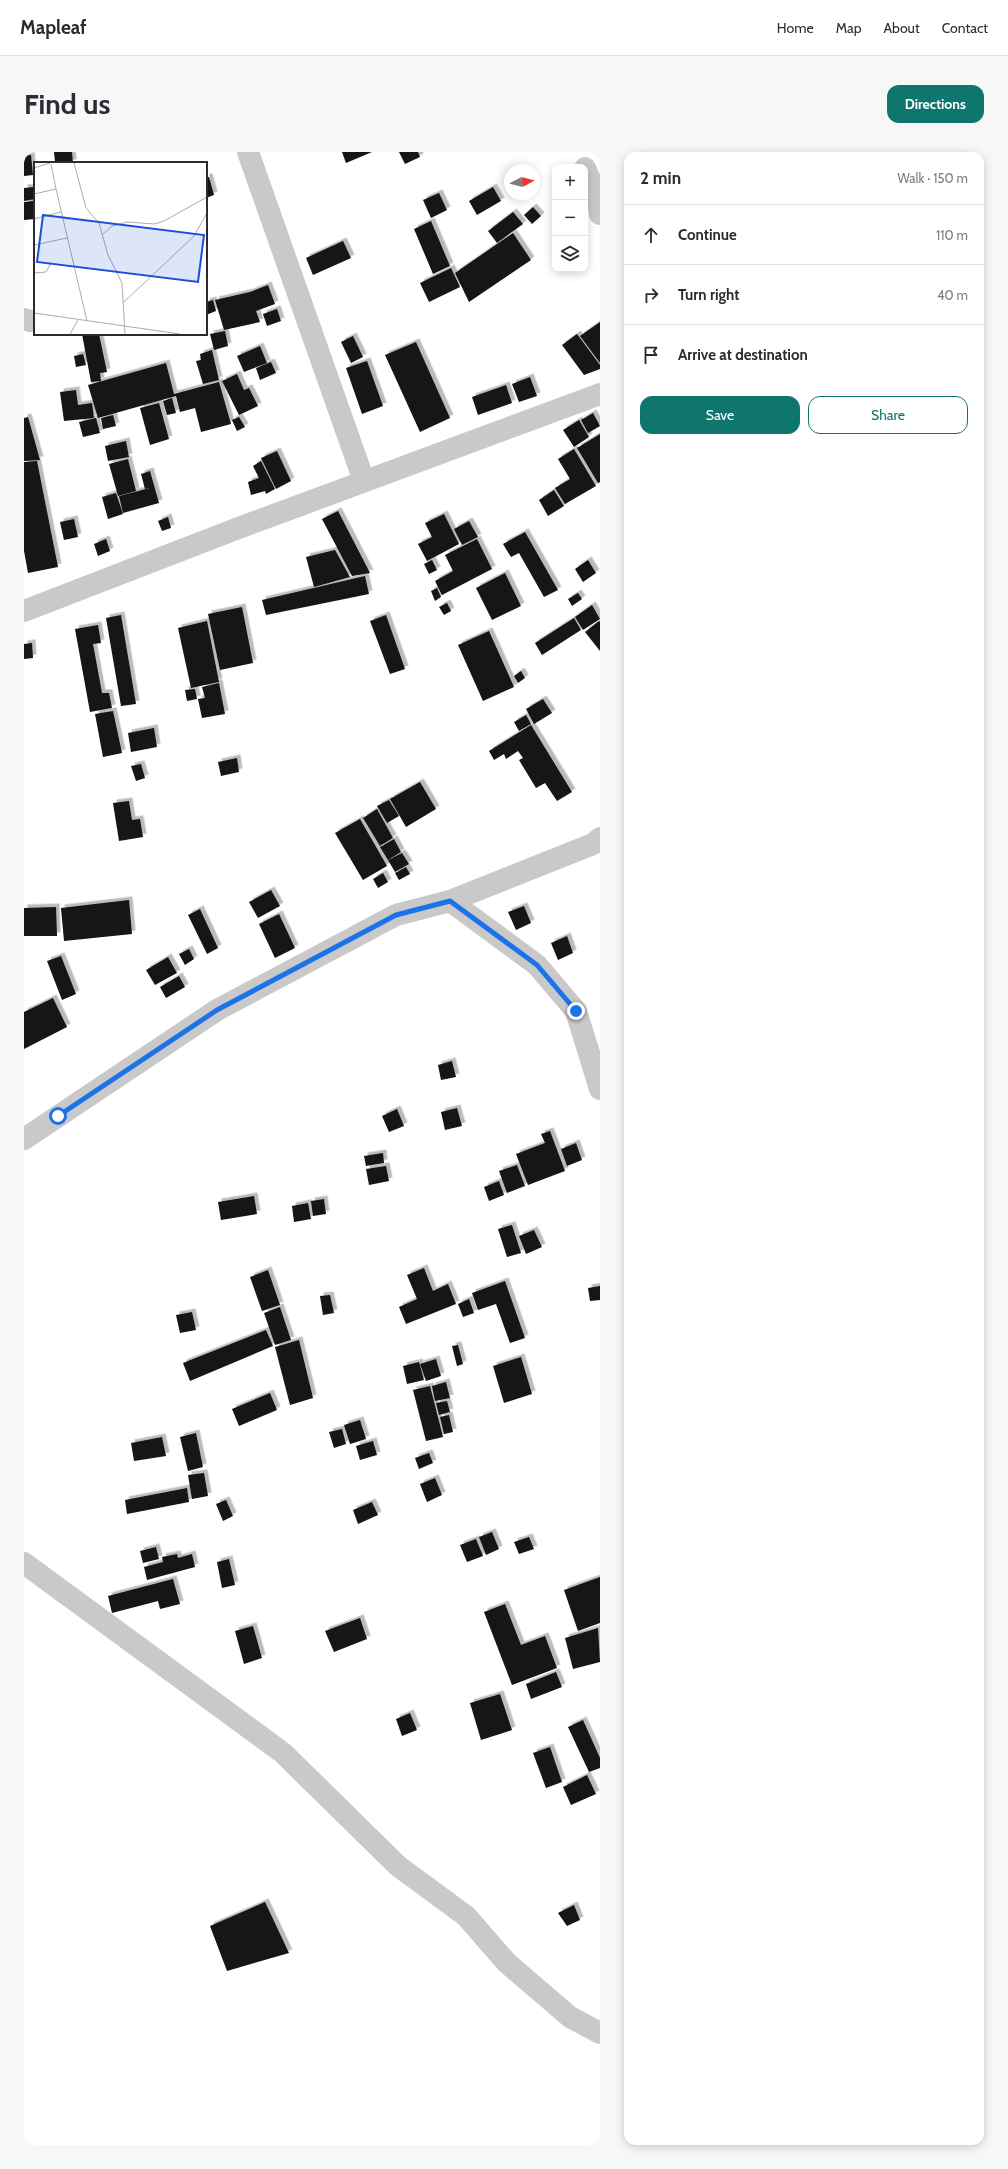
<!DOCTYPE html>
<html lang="en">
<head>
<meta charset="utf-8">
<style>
  :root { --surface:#fff; --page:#f7f7f7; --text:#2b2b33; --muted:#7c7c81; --line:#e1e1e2; --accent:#0f766e }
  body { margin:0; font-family:Cabin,sans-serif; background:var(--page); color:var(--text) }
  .controls { position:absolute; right:12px; top:12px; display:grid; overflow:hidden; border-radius:8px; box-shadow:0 2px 10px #0003 }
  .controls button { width:36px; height:36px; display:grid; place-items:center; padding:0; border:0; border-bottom:1px solid var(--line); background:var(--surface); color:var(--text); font:20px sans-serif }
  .compass { position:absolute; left:480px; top:12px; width:36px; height:36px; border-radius:50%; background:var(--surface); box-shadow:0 2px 10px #0003; rotate:83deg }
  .stop { position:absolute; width:12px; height:12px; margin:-9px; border:3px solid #1a73e8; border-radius:50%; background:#fff }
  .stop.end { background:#1a73e8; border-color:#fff; box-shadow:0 1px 4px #0008 }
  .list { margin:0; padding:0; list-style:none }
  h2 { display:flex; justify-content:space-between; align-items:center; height:52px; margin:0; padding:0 16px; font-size:17px }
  h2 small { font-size:13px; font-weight:400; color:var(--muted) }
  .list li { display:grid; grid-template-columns:26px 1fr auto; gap:12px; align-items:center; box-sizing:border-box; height:60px; padding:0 16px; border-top:1px solid var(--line) }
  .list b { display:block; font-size:15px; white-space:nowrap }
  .list em { font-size:13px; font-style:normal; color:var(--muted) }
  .actions { display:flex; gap:8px; padding:12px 16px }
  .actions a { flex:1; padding:9px 0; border:1px solid var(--accent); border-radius:12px; text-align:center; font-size:14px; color:var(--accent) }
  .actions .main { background:var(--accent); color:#fff }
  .icon { flex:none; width:22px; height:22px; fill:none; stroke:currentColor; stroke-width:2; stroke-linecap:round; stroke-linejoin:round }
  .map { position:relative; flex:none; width:576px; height:1993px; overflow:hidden; border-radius:12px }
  header { display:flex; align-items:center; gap:24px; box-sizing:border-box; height:56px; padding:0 20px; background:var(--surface); border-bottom:1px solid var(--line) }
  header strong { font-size:19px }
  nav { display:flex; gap:22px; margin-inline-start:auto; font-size:14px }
  .intro { display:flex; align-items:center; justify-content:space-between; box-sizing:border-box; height:96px; padding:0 24px }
  h1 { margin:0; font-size:28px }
  .button { padding:10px 18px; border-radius:12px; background:var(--accent); color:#fff; font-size:14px; font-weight:700 }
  main { display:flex; gap:24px; padding:0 24px }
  aside { flex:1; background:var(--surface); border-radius:12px; box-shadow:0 2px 10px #0003 }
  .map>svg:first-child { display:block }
  .building { fill:#131313; filter:url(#shadow) }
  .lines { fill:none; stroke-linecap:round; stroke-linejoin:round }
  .minor { stroke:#c9c9c9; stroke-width:22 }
  .route { stroke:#1a73e8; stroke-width:5 }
  .inset-road { fill:none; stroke:#ababab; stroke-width:1 }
  .view { fill:#1d4ed8; fill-opacity:0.15; stroke:#1d4ed8; stroke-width:2 }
  .inset-edge { fill:none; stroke:#2c2c2c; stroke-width:2 }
</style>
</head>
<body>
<header>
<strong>Mapleaf</strong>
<nav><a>Home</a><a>Map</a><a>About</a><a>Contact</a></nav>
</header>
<div class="intro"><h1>Find us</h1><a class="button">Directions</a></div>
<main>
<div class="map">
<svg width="576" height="1993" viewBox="0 0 576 1993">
  <defs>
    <filter id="shadow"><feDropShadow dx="3.5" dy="-3.5" stdDeviation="0" flood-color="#0004"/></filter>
  </defs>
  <rect width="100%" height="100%" fill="#fff"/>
  <g class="building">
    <path d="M30,0H48L49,11H27L31,10Z"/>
    <path d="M318,0H348L322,11Z"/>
    <path d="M375,0H394L396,5L381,12Z"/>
    <path d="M7,3L9,23L0,24V4Z"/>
    <path d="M182,25H185L190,43L182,46Z"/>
    <path d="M10,35L11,47L0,49V36Z"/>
    <path d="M469,35L477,49L453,63L445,49Z"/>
    <path d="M415,41L423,58L407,66L399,48Z"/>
    <path d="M10,49L11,67L0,68V50Z"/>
    <path d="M509,55L517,64L508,72L500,63Z"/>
    <path d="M489,60L499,72L473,91L464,79Z"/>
    <path d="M407,69L426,114L409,122L390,77Z"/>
    <path d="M489,81L507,108L445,150L431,121Z"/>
    <path d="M319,89L327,106L289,123L282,106Z"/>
    <path d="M427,116L436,135L405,150L396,131Z"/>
    <path d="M244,133L251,152L232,159L236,170L200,178L191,148L226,140Z"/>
    <path d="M189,148L192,159L182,163V150Z"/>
    <path d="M253,157L257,169L243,174L239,162Z"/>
    <path d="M576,170V211L556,184Z"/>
    <path d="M201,179L204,194L190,198L186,182Z"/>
    <path d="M58,182H75L83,220L76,221L77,229L67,230Z"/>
    <path d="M553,182L576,213V217L560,223L538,193Z"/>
    <path d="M329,184L339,205L327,211L317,190Z"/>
    <path d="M392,190L426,266L396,280L361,203Z"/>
    <path d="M236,194L243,211L220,220L213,204Z"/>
    <path d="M188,198L195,228L179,232L172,209L177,208L176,202Z"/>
    <path d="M59,202L62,213L52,215L50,204Z"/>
    <path d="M343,209L359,254L338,262L322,216Z"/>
    <path d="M247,210L252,221L236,228L232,216Z"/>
    <path d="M142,211L150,242L195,230L207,272L177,280L171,256L156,260L152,244L74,266L64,233Z"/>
    <path d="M213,222L220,238L225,236L234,254L215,263L198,229Z"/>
    <path d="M506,225L513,244L495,250L488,232Z"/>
    <path d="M482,233L488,251L454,263L448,245Z"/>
    <path d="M52,238L54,253L68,251L70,266L40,269L36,240Z"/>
    <path d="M148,246L152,261L143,263L139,249Z"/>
    <path d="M135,251L145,287L126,293L116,256Z"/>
    <path d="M569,261L576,274L564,281L557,268Z"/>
    <path d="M89,263L92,274L79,277L77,266Z"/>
    <path d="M4,265L16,308L0,309V266Z"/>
    <path d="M215,265L221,275L213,279L208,268Z"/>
    <path d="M72,266L76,281L59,285L55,270Z"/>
    <path d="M555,268L565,285L550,295L539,278Z"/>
    <path d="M576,282V330L574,331L553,296Z"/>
    <path d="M102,289L105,305L84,309L81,294Z"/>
    <path d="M550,297L572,334L541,352L531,336L546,327L534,307Z"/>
    <path d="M253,299L267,329L252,337L237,306Z"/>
    <path d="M104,307L112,339L94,344L85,312Z"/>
    <path d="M13,309L34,415L4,421L0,399V310Z"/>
    <path d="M237,309L251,337L242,342L241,339L227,343L224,330L235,326L229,314Z"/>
    <path d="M126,319L135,351L99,361L95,344L126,336L121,337L117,322Z"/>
    <path d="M530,338L540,354L524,364L515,348Z"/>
    <path d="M92,341L99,362L84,367L78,345Z"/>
    <path d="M314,359L346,421L328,424L298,367Z"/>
    <path d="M420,362L435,392L403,409L394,392L408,385L401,371Z"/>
    <path d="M144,365L147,376L138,379L134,369Z"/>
    <path d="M50,367L54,385L40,388L36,370Z"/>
    <path d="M445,369L454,385L438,393L430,377Z"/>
    <path d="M501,380L534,438L520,445L495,401L487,405L479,392Z"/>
    <path d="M82,387L86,399L74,404L70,392Z"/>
    <path d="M453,387L468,417L418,443L411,429L429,419L421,403Z"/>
    <path d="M311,398L326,425L290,435L282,405Z"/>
    <path d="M408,408L413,418L405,422L400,412Z"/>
    <path d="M564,408L572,421L559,430L551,417Z"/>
    <path d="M481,421L497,454L468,468L452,436Z"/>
    <path d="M341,424L345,442L242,463L238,448Z"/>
    <path d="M413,436L417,445L411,449L407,439Z"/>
    <path d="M554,441L558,447L548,454L544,447Z"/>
    <path d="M423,451L427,459L420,463L415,455Z"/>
    <path d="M568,453L576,467L559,478L551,465Z"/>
    <path d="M218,455L229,511L196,518L184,462Z"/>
    <path d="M97,463L112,552L97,554L82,466Z"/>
    <path d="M362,463L381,517L366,522L346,469Z"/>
    <path d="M550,466L557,478L518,503L511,491Z"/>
    <path d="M183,469L195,530L167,536L154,476Z"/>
    <path d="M575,469L576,470V499L561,480Z"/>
    <path d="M74,473L77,491L69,492L78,541H85L88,556L66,560L51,477Z"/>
    <path d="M465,479L490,535L459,549L434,493Z"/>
    <path d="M8,491L9,506L0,507V492Z"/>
    <path d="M497,519L501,526L494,531L490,524Z"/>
    <path d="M195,531L201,562L178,566L174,547L181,546L178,535Z"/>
    <path d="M171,537L173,547L163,549L161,538Z"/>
    <path d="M519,547L528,561L510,572L502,557Z"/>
    <path d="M89,559L98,601L79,605L71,562Z"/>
    <path d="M502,563L507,572L495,579L490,570Z"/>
    <path d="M507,573L548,640L533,649L521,631L512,636L495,608L499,606L494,599L482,607L480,602L470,608L465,599Z"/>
    <path d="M130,576L133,595L107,600L104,581Z"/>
    <path d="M213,606L215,620L197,624L194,610Z"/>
    <path d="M117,612L121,626L112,629L107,614Z"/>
    <path d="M396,630L412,657L382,675L366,647Z"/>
    <path d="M365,648L375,664L363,671L353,654Z"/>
    <path d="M105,649L108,668L116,667L119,685L95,689L89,651Z"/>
    <path d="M353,657L369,686L356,694L339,666Z"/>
    <path d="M336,667L363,714L339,728L311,681Z"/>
    <path d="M370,687L377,700L364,708L356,695Z"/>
    <path d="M378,701L385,712L371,720L364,708Z"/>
    <path d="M382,715L386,722L375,728L371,721Z"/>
    <path d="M359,721L364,730L354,736L349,727Z"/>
    <path d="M247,738L256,754L234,766L225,750Z"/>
    <path d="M105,748L108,782L40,789L37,756Z"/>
    <path d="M500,754L507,771L492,778L484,760Z"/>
    <path d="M32,755L33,784H0V756Z"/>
    <path d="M176,757L194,796L183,802L164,763Z"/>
    <path d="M255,762L271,796L251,806L235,772Z"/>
    <path d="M543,784L549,801L534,808L527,791Z"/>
    <path d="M165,797L170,807L161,813L155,802Z"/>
    <path d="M37,804L52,842L38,848L23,809Z"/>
    <path d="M144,805L153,821L131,833L122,818Z"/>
    <path d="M155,824L161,835L142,846L136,835Z"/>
    <path d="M29,846L43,875L0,897V860Z"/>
    <path d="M428,909L432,925L417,928L414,913Z"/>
    <path d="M433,956L438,974L421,978L417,960Z"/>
    <path d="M373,957L380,974L365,980L358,964Z"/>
    <path d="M526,979L541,1019L504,1033L492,1002L521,991L517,982Z"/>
    <path d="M552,991L558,1008L543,1014L537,997Z"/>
    <path d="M359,1001L360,1011L342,1014L340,1004Z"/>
    <path d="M493,1013L501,1034L483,1041L475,1019Z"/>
    <path d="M362,1014L365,1029L345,1033L342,1017Z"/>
    <path d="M475,1029L480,1043L465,1049L460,1035Z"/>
    <path d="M230,1044L233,1062L197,1068L194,1050Z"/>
    <path d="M300,1047L302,1062L289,1064L287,1049Z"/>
    <path d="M284,1051L287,1067L270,1070L268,1054Z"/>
    <path d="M488,1073L497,1101L483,1105L474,1077Z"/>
    <path d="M510,1078L518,1095L502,1102L495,1084Z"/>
    <path d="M400,1116L409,1139L424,1132L432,1152L382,1172L375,1155L393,1147L383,1123Z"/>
    <path d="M244,1118L256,1153L238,1159L226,1125Z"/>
    <path d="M481,1129L501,1186L486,1191L472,1152L454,1158L448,1141Z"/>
    <path d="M576,1134V1148L566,1149L564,1136Z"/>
    <path d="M306,1143L310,1161L299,1163L296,1144Z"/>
    <path d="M445,1147L450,1161L439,1165L434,1152Z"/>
    <path d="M256,1155L267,1188L251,1193L240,1161Z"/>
    <path d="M168,1160L172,1178L156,1181L152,1163Z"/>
    <path d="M242,1178L249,1194L166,1229L159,1211Z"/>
    <path d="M275,1188L289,1246L266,1253L251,1195Z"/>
    <path d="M434,1193L439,1212L433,1214L428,1194Z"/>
    <path d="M497,1205L508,1242L480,1251L469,1214Z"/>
    <path d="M412,1207L417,1224L402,1229L396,1212Z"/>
    <path d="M395,1210L400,1228L383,1232L379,1214Z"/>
    <path d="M422,1230L426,1246L411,1249L408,1234Z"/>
    <path d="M406,1234L419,1285L402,1289L389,1238Z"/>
    <path d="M246,1241L253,1258L215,1274L208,1257Z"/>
    <path d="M423,1249L426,1260L415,1263L412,1251Z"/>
    <path d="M425,1263L429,1280L420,1282L416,1265Z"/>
    <path d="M336,1268L342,1287L326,1292L320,1273Z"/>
    <path d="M318,1277L322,1292L310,1296L305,1280Z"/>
    <path d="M172,1281L179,1315L164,1319L156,1285Z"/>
    <path d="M138,1285L142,1304L110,1309L107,1291Z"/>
    <path d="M349,1289L353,1303L336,1308L332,1294Z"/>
    <path d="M405,1301L409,1311L395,1317L391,1306Z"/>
    <path d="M180,1321L184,1344L168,1347L164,1323Z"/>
    <path d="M411,1326L418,1343L403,1350L396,1332Z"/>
    <path d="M163,1336L165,1350L103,1362L101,1348Z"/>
    <path d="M202,1348L209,1364L199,1369L192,1352Z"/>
    <path d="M348,1350L354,1363L334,1372L329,1358Z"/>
    <path d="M468,1380L475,1397L462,1403L455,1385Z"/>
    <path d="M505,1385L510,1397L495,1402L490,1390Z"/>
    <path d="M452,1387L459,1404L443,1410L436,1393Z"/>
    <path d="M132,1395L135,1407L119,1411L116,1399Z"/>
    <path d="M153,1402L154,1406L168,1402L171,1415L123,1428L120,1415L139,1410L138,1405Z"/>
    <path d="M205,1407L211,1433L198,1436L193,1410Z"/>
    <path d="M576,1425V1471L554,1479L540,1438Z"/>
    <path d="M149,1427L156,1452L136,1457L134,1449L88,1461L84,1444Z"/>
    <path d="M481,1452L497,1493L521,1484L533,1516L488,1533L460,1460Z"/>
    <path d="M336,1466L343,1487L310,1500L301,1479Z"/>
    <path d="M229,1474L238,1506L220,1512L211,1479Z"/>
    <path d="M574,1476L576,1510L549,1517L541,1486Z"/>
    <path d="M532,1520L538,1535L507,1547L502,1532Z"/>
    <path d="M476,1542L488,1578L457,1588L446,1551Z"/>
    <path d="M386,1561L393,1578L378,1584L372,1567Z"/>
    <path d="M559,1568L576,1606V1616L565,1620L544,1575Z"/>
    <path d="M526,1595L538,1630L522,1636L509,1601Z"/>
    <path d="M563,1623L572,1642L547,1653L539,1635Z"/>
    <path d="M241,1750L265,1801L203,1819L186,1774Z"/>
    <path d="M550,1753L556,1768L543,1774L534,1761Z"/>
  </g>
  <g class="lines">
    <g class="minor">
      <path d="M224,0L340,329"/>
      <path d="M561,16L573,43L576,62"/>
      <path d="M0,167L6,169"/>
      <path d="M0,459L212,377L576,242"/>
      <path d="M426,749L513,813L552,859L576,937"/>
      <path d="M0,987L193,858L372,763L426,749L569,692L576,686"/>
      <path d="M0,1411L259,1601L374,1714L442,1764L483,1811L546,1865L576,1881"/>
    </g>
  </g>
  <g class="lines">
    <path class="route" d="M34,964L193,858L372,763L426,749L513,813L552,859"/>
  </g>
  <g transform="translate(10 10)">
    <rect width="173" height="173" fill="#fff"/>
    <path class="inset-road" d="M40,1L52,46L65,61L74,93L88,121L91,172M0,6L16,1M22,27L53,159M0,32L22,27L17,2M0,57L27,50M68,73L78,64L93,60L121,62L130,59L173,35M0,83L33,76M0,111L12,110L17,101M90,140L160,74L173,51M0,151L146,172M36,172L44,158"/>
    <path class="view" d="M9,53L170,73L164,120L3,100Z"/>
    <rect width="173" height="173" class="inset-edge"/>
  </g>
</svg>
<div class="controls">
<button>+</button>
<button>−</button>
<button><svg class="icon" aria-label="layers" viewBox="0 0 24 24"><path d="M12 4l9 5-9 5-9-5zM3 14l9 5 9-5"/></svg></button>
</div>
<svg class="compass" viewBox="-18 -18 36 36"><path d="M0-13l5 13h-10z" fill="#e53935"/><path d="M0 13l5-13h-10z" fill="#7c7c81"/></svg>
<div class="stop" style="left:34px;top:964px"></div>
<div class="stop end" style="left:552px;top:859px"></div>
</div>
<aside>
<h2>2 min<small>Walk · 150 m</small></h2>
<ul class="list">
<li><svg class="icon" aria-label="ahead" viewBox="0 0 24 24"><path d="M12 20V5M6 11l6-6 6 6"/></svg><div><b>Continue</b></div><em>110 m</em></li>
<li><svg class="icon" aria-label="right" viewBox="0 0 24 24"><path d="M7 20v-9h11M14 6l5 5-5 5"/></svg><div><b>Turn right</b></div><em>40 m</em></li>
<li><svg class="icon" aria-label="arrive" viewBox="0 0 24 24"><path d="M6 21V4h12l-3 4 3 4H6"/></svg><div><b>Arrive at destination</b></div></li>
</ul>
<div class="actions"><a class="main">Save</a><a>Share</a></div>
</aside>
</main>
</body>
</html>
